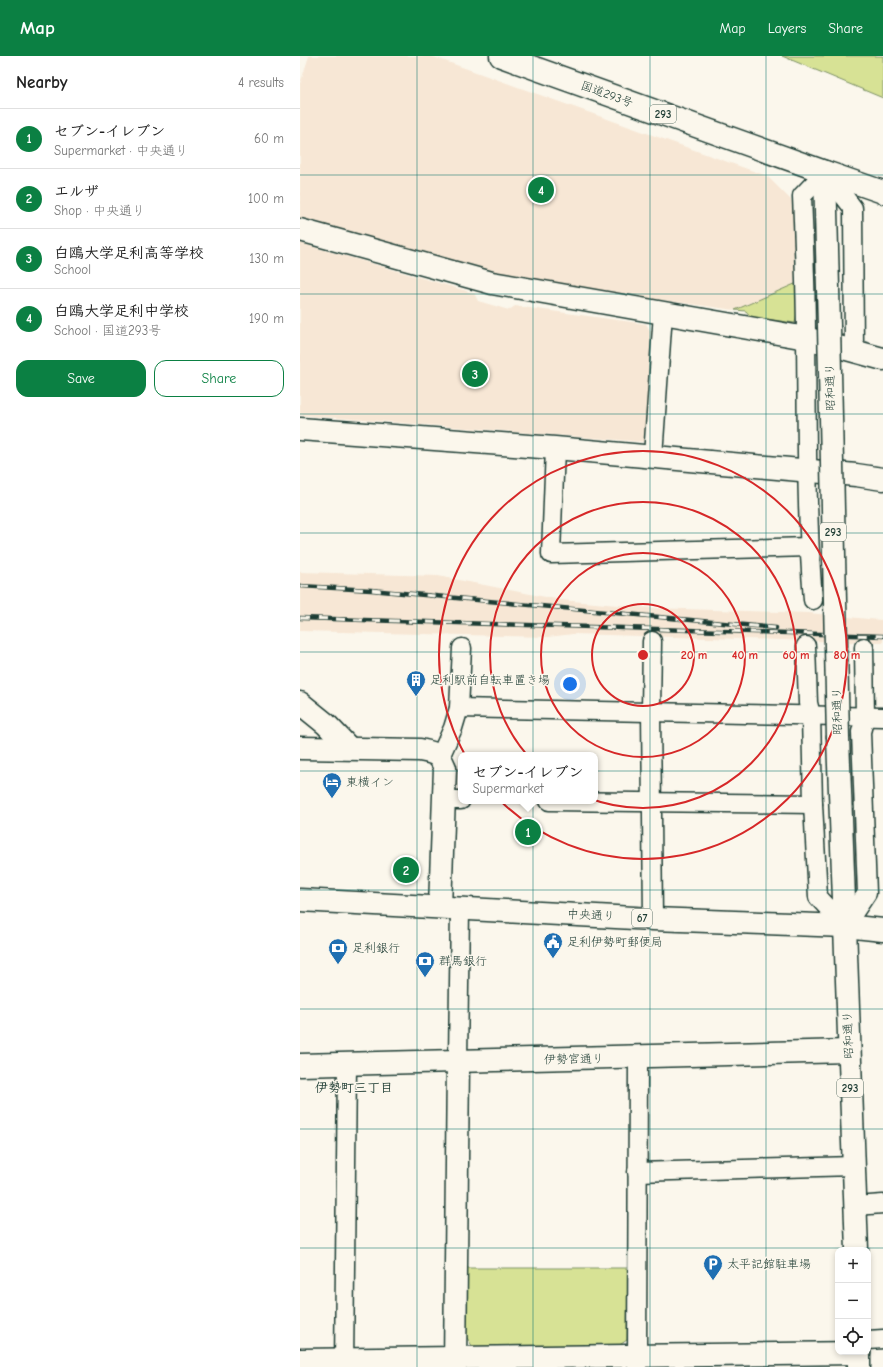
<!DOCTYPE html>
<html lang="en">
<head>
<meta charset="utf-8">
<style>
  :root { --surface:#fff; --page:#f6f6f6; --text:#222; --muted:#767676; --line:#e0e0e0; --accent:#0b8043 }
  body { margin:0; font-family:"Comic Neue","Klee One",sans-serif; background:var(--page); color:var(--text) }
  .controls { position:absolute; right:12px; bottom:12px; display:grid; overflow:hidden; border-radius:8px; box-shadow:0 2px 6px #0003 }
  .controls button { width:36px; height:36px; display:grid; place-items:center; padding:0; border:0; border-bottom:1px solid var(--line); background:var(--surface); color:var(--text); font:20px sans-serif }
  .you { position:absolute; left:270px; top:628px; width:14px; height:14px; margin:-10px; border:3px solid #fff; border-radius:50%; background:#1a73e8; box-shadow:0 0 0 6px #1a73e833 }
  .badge { display:grid; place-items:center; width:26px; height:26px; border-radius:50%; background:var(--accent); color:#fff; font-size:13px; font-weight:700 }
  .pin { position:absolute; translate:-50% -50%; border:2px solid #fff; box-shadow:0 1px 4px #0006 }
  .popup { position:absolute; left:158px; top:696px; width:140px; height:52px; box-sizing:border-box; display:grid; place-content:center; border-radius:8px; background:var(--surface); filter:drop-shadow(0 1px 3px #0005); font-size:13px; white-space:nowrap; color:var(--muted) }
  .popup b { font-size:15px; color:var(--text) }
  .popup::after { content:''; position:absolute; left:50%; top:100%; margin-left:-8px; border:8px solid transparent; border-top-color:var(--surface) }
  .list { margin:0; padding:0; list-style:none }
  h2 { display:flex; justify-content:space-between; align-items:center; height:52px; margin:0; padding:0 16px; font-size:17px }
  h2 small { font-size:13px; font-weight:400; color:var(--muted) }
  .list li { display:grid; grid-template-columns:26px 1fr auto; gap:12px; align-items:center; box-sizing:border-box; height:60px; padding:0 16px; border-top:1px solid var(--line) }
  .list b { display:block; font-size:15px; white-space:nowrap }
  .list p { margin:0; font-size:13px; white-space:nowrap; color:var(--muted) }
  .list em { font-size:13px; font-style:normal; color:var(--muted) }
  .actions { display:flex; gap:8px; padding:12px 16px }
  .actions a { flex:1; padding:9px 0; border:1px solid var(--accent); border-radius:12px; text-align:center; font-size:14px; color:var(--accent) }
  .actions .main { background:var(--accent); color:#fff }
  .icon { flex:none; width:22px; height:22px; fill:none; stroke:currentColor; stroke-width:2; stroke-linecap:round; stroke-linejoin:round }
  .map { position:relative; flex:none; width:583px; height:1311px; overflow:hidden }
  header { display:flex; align-items:center; gap:24px; box-sizing:border-box; height:56px; padding:0 20px; background:var(--accent); color:#fff }
  header strong { font-size:19px }
  nav { display:flex; gap:22px; margin-inline-start:auto; font-size:14px }
  main { display:flex }
  aside { flex:1; background:var(--surface) }
  .map>svg:first-child { display:block }
  .built { fill:#f7e7d5 }
  .green { fill:#d7e295; stroke:#7b9064 }
  .lines { fill:none; stroke-linecap:round; stroke-linejoin:round }
  .minor-casing { stroke:#1f3d34; stroke-width:21 }
  .tertiary-casing { stroke:#1f3d34; stroke-width:25 }
  .primary-casing { stroke:#1f3d34; stroke-width:25 }
  .trunk-casing { stroke:#1f3d34; stroke-width:25 }
  .minor { stroke:#fbf7ec; stroke-width:18 }
  .tertiary { stroke:#fbf7ec; stroke-width:22 }
  .primary { stroke:#fbf7ec; stroke-width:22 }
  .trunk { stroke:#fbf7ec; stroke-width:22 }
  .rail-casing { stroke:#1f3d34; stroke-width:4.5 }
  .rail { stroke:#fbf7ec; stroke-width:3; stroke-dasharray:9; stroke-linecap:butt }
  .trunk-bridge-casing { stroke:#1f3d34; stroke-width:25; stroke-linecap:butt }
  .trunk-bridge { stroke:#fbf7ec; stroke-width:22 }
  .grid { fill:none; stroke:#0f766e; stroke-width:1; stroke-opacity:0.55 }
  .ring { fill:none; stroke:#d62828; stroke-width:2 }
  .labels { text-anchor:middle; dominant-baseline:central; stroke-width:3; stroke-linejoin:round; paint-order:stroke }
  .shield { fill:#fbf7ec; stroke:#61756b; stroke-width:1 }
  .shield-label { font-size:11px; font-weight:bold; fill:#1f3d34 }
  .street-label { font-size:12px; fill:#1f3d34; stroke:#fbf7ec }
  .poi-label { font-size:12px; fill:#1f3d34; stroke:#fbf7ec; text-anchor:start }
  .neighbourhood-label { font-size:13px; font-weight:bold; fill:#1f3d34; stroke:#fbf7ec }
  .centre { fill:#d62828; stroke:#fbf7ec; stroke-width:2 }
  .ring-label { font-size:12px; text-anchor:middle; font-weight:bold; fill:#d62828; stroke:#fbf7ec; stroke-width:3; stroke-linejoin:round; paint-order:stroke }
</style>
</head>
<body>
<header>
<strong>Map</strong>
<nav><a>Map</a><a>Layers</a><a>Share</a></nav>
</header>
<main>
<aside>
<h2>Nearby<small>4 results</small></h2>
<ul class="list">
<li><span class="badge">1</span><div><b>セブン-イレブン</b><p>Supermarket · 中央通り</p></div><em>60 m</em></li>
<li><span class="badge">2</span><div><b>エルザ</b><p>Shop · 中央通り</p></div><em>100 m</em></li>
<li><span class="badge">3</span><div><b>白鴎大学足利高等学校</b><p>School</p></div><em>130 m</em></li>
<li><span class="badge">4</span><div><b>白鴎大学足利中学校</b><p>School · 国道293号</p></div><em>190 m</em></li>
</ul>
<div class="actions"><a class="main">Save</a><a>Share</a></div>
</aside>
<div class="map">
<svg width="583" height="1311" viewBox="0 0 583 1311">
  <rect width="100%" height="100%" fill="#fbf7ec"/>
  <filter id="ink" filterUnits="userSpaceOnUse"><feTurbulence type="fractalNoise" baseFrequency=".025" numOctaves="2"/><feDisplacementMap in="SourceGraphic" scale="8" xChannelSelector="R" yChannelSelector="G"/><feConvolveMatrix kernelMatrix="1 2 1 2 8 2 1 2 1" color-interpolation-filters="sRGB"/></filter>
  <g filter="url(#ink)">
    <g class="built">
      <path d="M9,0H131L467,120L495,148L497,227L435,254L229,226L0,162V28Z"/>
      <path d="M0,187L174,237L178,245L209,254L215,250L346,268L352,277L345,386L0,359Z"/>
      <path d="M0,516L138,520L261,544L351,552L509,557L568,563L583,564V587L273,578L248,581L0,575Z"/>
    </g>
    <g class="green">
      <path d="M482,0H583V42Z"/>
      <path d="M497,227V256L495,267L451,261L446,255L435,254Z"/>
      <path d="M166,1212H328L327,1284L318,1290L174,1293L166,1280Z"/>
    </g>
    <g class="lines">
      <g class="minor-casing">
        <g id="minor">
          <path d="M255,392L251,498L509,491"/>
          <path d="M353,400L363,257"/>
          <path d="M513,544C506,457 507,370 506,283C506,235 504,188 502,140L525,116L553,152L554,295"/>
          <path d="M352,585L351,655L353,863"/>
          <path d="M506,590L508,647L511,659L513,748L518,841L545,870L567,837L561,676L565,661L564,591"/>
          <path d="M159,652L583,661"/>
          <path d="M140,701L153,672L159,652L162,592"/>
          <path d="M145,744H161"/>
          <path d="M249,745L513,748"/>
          <path d="M158,1005L160,852"/>
          <path d="M337,1116L554,1110"/>
          <path d="M556,1150L583,1148"/>
          <path d="M568,1284L583,1283"/>
          <path d="M44,1311L47,1008"/>
          <path d="M337,1311L338,1001"/>
        </g>
      </g>
      <g class="tertiary-casing">
        <g id="tertiary">
          <path d="M525,116L583,136"/>
          <path d="M0,174L192,227L506,282L583,303"/>
          <path d="M0,373L255,392L556,419L583,423"/>
          <path d="M0,647L26,668L49,692"/>
          <path d="M0,692L120,694C135,697 139,697 145,712L140,851"/>
          <path d="M0,1009L549,995"/>
          <path d="M0,1304L559,1297"/>
          <path d="M155,1311L158,1005"/>
        </g>
      </g>
      <g class="primary-casing">
        <path id="primary" d="M0,844L353,863L545,870L583,874"/>
      </g>
      <g class="trunk-casing">
        <g id="trunk">
          <path d="M201,0L525,116L529,270"/>
          <path d="M538,682L557,1194"/>
          <path d="M559,1296V1311"/>
        </g>
      </g>
      <use href="#minor" class="minor"/>
      <use href="#tertiary" class="tertiary"/>
      <use href="#primary" class="primary"/>
      <use href="#trunk" class="trunk"/>
      <g class="rail-casing">
        <g id="rail">
          <path d="M0,530L71,534L476,572"/>
          <path d="M0,562L583,580"/>
        </g>
      </g>
      <use href="#rail" class="rail"/>
      <g class="trunk-bridge-casing">
        <path id="trunk-bridge" d="M529,270L538,682"/>
      </g>
      <use href="#trunk-bridge" class="trunk-bridge"/>
    </g>
  </g>
  <path class="grid" d="M117,0V1311M233,0V1311M350,0V1311M466,0V1311M0,119H583M0,238H583M0,358H583M0,477H583M0,596H583M0,715H583M0,834H583M0,953H583M0,1073H583M0,1192H583"/>
  <g class="ring">
    <circle cx="343" cy="599" r="51"/>
    <circle cx="343" cy="599" r="102"/>
    <circle cx="343" cy="599" r="153"/>
    <circle cx="343" cy="599" r="204"/>
  </g>
  <defs>
    <g id="building-pin" transform="scale(1)"><path d="M0 17L-7.5 6A9.5 9.5 0 1 1 7.5 6Z" fill="#1f6fb2" stroke="#fbf7ec"/><path d="M-4-6H4V6H1V3H-1V6H-4ZM-2.5-4.3h1.7v1.8h-1.7ZM.8-4.3h1.7v1.8H.8ZM-2.5-1h1.7V.8h-1.7ZM.8-1h1.7V.8H.8Z" fill="#fff"/></g>
    <g id="hotel-pin" transform="scale(1)"><path d="M0 17L-7.5 6A9.5 9.5 0 1 1 7.5 6Z" fill="#1f6fb2" stroke="#fbf7ec"/><path d="M-6-4.5h1.5V1H6V5H4.5V3h-9V5H-6ZM-4 0a1.8 1.8 0 1 1 3.6 0ZM.5 0V-2.5h3Q6-2.5 6 0Z" fill="#fff"/></g>
    <g id="civic-pin" transform="scale(1)"><path d="M0 17L-7.5 6A9.5 9.5 0 1 1 7.5 6Z" fill="#1f6fb2" stroke="#fbf7ec"/><path d="M-.6-6.5H3V-4.5H.6V-3L4-1V1h2V6H-6V1h2V-1L-.6-3ZM-1.2 2.5V6h2.4V2.5Z" fill="#fff"/></g>
    <g id="bank-pin" transform="scale(1)"><path d="M0 17L-7.5 6A9.5 9.5 0 1 1 7.5 6Z" fill="#1f6fb2" stroke="#fbf7ec"/><path d="M-6-4H6V4H-6ZM0-2.3a2.3 2.3 0 1 0 0 4.6a2.3 2.3 0 1 0 0-4.6Z" fill="#fff"/></g>
    <g id="parking-pin" transform="scale(1)"><path d="M0 17L-7.5 6A9.5 9.5 0 1 1 7.5 6Z" fill="#1f6fb2" stroke="#fbf7ec"/><path d="M-3.5-5.5H1a3.5 3.5 0 0 1 0 7H-1V5.5H-3.5ZM-1-3.4V-.6H.8a1.4 1.4 0 0 0 0-2.8Z" fill="#fff"/></g>
  </defs>
  <g fill-rule="evenodd">
    <use href="#building-pin" x="116" y="624"/>
    <use href="#hotel-pin" x="32" y="726"/>
    <use href="#civic-pin" x="253" y="886"/>
    <use href="#bank-pin" x="38" y="892"/>
    <use href="#bank-pin" x="125" y="905"/>
    <use href="#parking-pin" x="413" y="1208"/>
  </g>
  <g class="labels">
    <g class="shield">
      <rect x="350" y="49" width="26" height="18" rx="3"/>
      <rect x="520" y="467" width="26" height="18" rx="3"/>
      <rect x="332" y="853" width="20" height="18" rx="3"/>
      <rect x="537" y="1023" width="26" height="18" rx="3"/>
    </g>
    <g class="shield-label">
      <text x="363" y="58">293</text>
      <text x="533" y="476">293</text>
      <text x="342" y="862">67</text>
      <text x="550" y="1032">293</text>
    </g>
    <g class="street-label">
      <text transform="translate(307 38) rotate(20)">国道293号</text>
      <text transform="translate(530 331) rotate(-91)">昭和通り</text>
      <text transform="translate(537 655) rotate(-91)">昭和通り</text>
      <text transform="translate(291 859) rotate(3)">中央通り</text>
      <text transform="translate(548 979) rotate(-92)">昭和通り</text>
      <text transform="translate(274 1003) rotate(-1)">伊勢宮通り</text>
    </g>
    <g class="poi-label">
      <text x="130" y="624">足利駅前自転車置き場</text>
      <text x="46" y="726">東横イン</text>
      <text x="267" y="886">足利伊勢町郵便局</text>
      <text x="52" y="892">足利銀行</text>
      <text x="139" y="905">群馬銀行</text>
      <text x="427" y="1208">太平記館駐車場</text>
    </g>
    <g class="neighbourhood-label">
      <text x="54" y="1031">伊勢町三丁目</text>
    </g>
  </g>
  <circle cx="343" cy="599" r="6" class="centre"/>
  <g class="ring-label">
    <text x="394" y="603">20 m</text>
    <text x="445" y="603">40 m</text>
    <text x="496" y="603">60 m</text>
    <text x="547" y="603">80 m</text>
  </g>
</svg>
<div class="controls">
<button>+</button>
<button>−</button>
<button><svg class="icon" aria-label="locate" viewBox="0 0 24 24"><circle cx="12" cy="12" r="6"/><path d="M12 2v4M12 18v4M2 12h4M18 12h4"/></svg></button>
</div>
<div class="you"></div>
<div class="pin badge" style="left:228px;top:776px">1</div>
<div class="popup"><b>セブン-イレブン</b>Supermarket</div>
<div class="pin badge" style="left:106px;top:814px">2</div>
<div class="pin badge" style="left:175px;top:318px">3</div>
<div class="pin badge" style="left:241px;top:134px">4</div>
</div>
</main>
</body>
</html>
